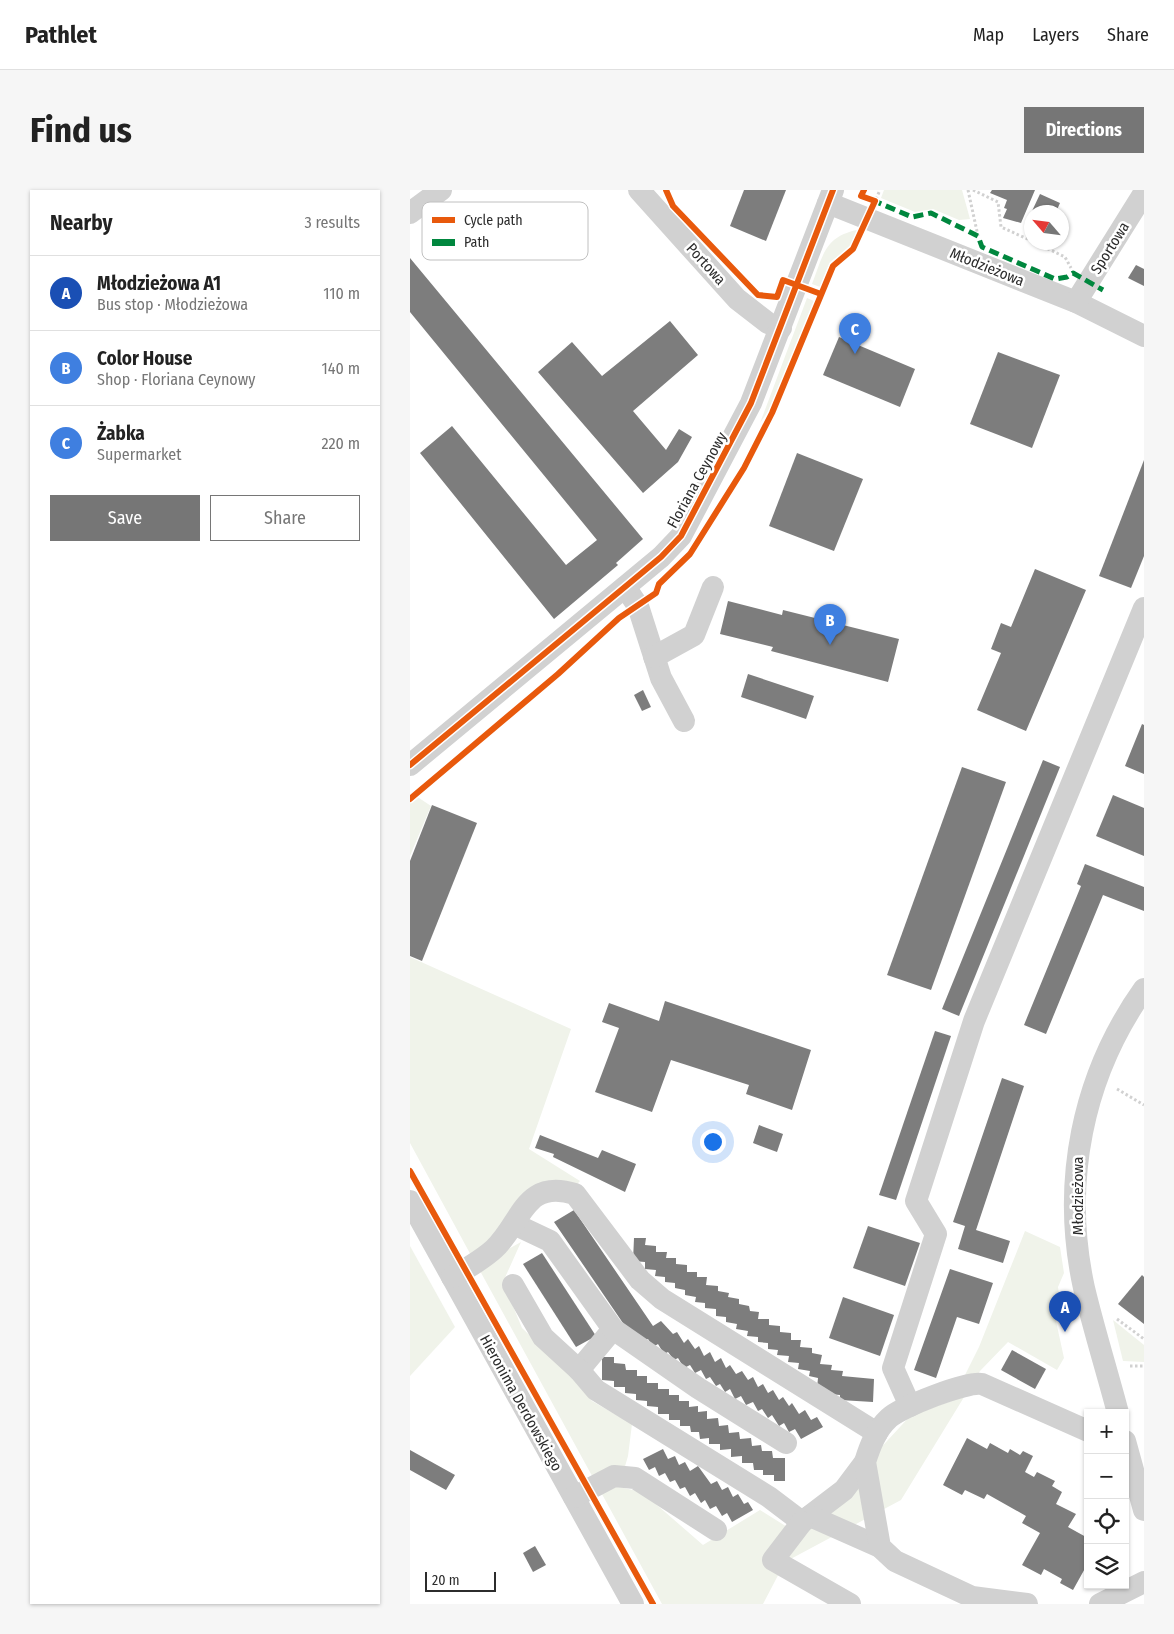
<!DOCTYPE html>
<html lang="en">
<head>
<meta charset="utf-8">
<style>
  :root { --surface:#fff; --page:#f6f6f6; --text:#222; --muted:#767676; --line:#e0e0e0; --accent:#767676 }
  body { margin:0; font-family:"Fira Sans Condensed",sans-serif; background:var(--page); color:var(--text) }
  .controls { position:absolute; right:15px; bottom:15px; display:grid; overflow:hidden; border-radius:0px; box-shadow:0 1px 4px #0004 }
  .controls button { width:45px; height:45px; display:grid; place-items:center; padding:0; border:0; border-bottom:1px solid var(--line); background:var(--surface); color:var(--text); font:25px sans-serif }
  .compass { position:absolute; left:614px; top:15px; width:45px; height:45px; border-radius:50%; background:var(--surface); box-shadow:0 1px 4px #0004; rotate:298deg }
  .scale { position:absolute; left:15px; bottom:12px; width:71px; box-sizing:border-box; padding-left:5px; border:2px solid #2c2c2c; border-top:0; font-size:14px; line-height:18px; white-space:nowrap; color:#2c2c2c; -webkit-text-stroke:4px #fff; paint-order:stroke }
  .you { position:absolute; left:302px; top:951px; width:18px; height:18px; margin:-12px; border:4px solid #fff; border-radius:50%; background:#1a73e8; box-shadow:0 0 0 8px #1a73e833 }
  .badge { display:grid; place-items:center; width:32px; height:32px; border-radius:50%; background:var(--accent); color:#fff; font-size:16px; font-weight:700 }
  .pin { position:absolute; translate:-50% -41px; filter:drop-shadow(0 1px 2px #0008) }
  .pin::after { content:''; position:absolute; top:26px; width:18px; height:15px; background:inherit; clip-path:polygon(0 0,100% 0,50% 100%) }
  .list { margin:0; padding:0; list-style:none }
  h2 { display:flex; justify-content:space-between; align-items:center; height:65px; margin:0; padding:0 20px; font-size:21px }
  h2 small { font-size:16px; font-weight:400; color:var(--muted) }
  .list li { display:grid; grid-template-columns:32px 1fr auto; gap:15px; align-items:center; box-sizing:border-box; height:75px; padding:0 20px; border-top:1px solid var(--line) }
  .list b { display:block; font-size:19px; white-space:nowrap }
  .list p { margin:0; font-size:16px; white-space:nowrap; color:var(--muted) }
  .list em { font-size:16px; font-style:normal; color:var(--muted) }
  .actions { display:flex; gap:10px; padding:15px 20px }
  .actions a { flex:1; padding:11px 0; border:1px solid var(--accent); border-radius:0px; text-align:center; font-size:18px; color:var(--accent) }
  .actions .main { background:var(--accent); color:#fff }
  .icon { flex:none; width:28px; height:28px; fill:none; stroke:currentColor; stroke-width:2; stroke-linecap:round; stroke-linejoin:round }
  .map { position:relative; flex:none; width:734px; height:1414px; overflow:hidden; border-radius:0px }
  header { display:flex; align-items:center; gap:30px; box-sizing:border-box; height:70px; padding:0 25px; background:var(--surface); border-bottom:1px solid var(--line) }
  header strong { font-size:24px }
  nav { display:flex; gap:28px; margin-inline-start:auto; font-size:18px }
  .intro { display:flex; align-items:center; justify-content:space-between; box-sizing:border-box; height:120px; padding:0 30px }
  h1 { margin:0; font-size:35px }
  .button { padding:12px 22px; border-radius:0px; background:var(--accent); color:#fff; font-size:18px; font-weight:700 }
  main { display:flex; gap:30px; padding:0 30px }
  aside { flex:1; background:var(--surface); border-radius:0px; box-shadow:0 1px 4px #0004 }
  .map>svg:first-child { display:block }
  .green { fill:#f0f3ea }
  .building { fill:#7d7d7d }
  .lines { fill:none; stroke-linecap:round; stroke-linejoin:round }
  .path { stroke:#d1d1d1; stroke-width:3; stroke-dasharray:2.5 2.5; stroke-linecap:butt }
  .minor { stroke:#d1d1d1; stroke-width:22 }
  .quiet { stroke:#00873e; stroke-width:5; stroke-dasharray:10 5; stroke-linecap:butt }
  .cycleway-casing { stroke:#fff; stroke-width:9 }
  .cycleway { stroke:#e8590c; stroke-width:6 }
  .labels { text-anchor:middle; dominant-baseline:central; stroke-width:5; stroke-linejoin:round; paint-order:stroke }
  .street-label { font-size:15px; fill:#2c2c2c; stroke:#fff }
  .key { fill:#fff; stroke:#c0c0c0; stroke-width:1 }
  .key-label { font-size:14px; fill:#2c2c2c }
</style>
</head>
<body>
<header>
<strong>Pathlet</strong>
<nav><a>Map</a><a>Layers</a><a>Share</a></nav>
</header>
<div class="intro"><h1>Find us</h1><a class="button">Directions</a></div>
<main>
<aside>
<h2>Nearby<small>3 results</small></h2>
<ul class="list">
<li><span class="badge" style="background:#1a4fb4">A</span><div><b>Młodzieżowa A1</b><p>Bus stop · Młodzieżowa</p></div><em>110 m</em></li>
<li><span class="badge" style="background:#3f7fe0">B</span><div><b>Color House</b><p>Shop · Floriana Ceynowy</p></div><em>140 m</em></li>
<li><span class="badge" style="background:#3f7fe0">C</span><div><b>Żabka</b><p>Supermarket</p></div><em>220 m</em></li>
</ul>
<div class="actions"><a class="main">Save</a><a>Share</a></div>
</aside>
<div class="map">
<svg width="734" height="1414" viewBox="0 0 734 1414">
  <rect width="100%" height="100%" fill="#fff"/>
  <g class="green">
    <path d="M474,0H552L560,29L549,30L523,19L505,22L471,8Z"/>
    <path d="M447,40L440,58L420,72L410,97L402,94C413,66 414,47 447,40Z"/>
    <path d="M397,108L404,111L362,216L350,233Z"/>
    <path d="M6,606L21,616L0,666V611Z"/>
    <path d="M0,767L161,839L119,959L170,991L163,998L141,990L115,1006L63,1069L0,953Z"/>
    <path d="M615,1041L650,1057L654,1083L648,1097L651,1120L644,1122L654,1168L647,1180L598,1152L570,1181L491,1310L375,1372L353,1414H252L69,1079L91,1063L111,1052L93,1092L112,1138L151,1175L182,1211L222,1234L218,1266L209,1297L232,1302L293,1355L350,1320L390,1345L502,1224L542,1211L569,1157Z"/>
    <path d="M0,1056L45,1137L0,1186Z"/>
    <path d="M703,1130L734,1155V1172L713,1171Z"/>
  </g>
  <g class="building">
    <path d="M334,0H376L356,51L320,36Z"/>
    <path d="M582,0H625L611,33L593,28L597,19L594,18L597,10L580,3Z"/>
    <path d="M630,4L650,13L646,22H622V39L615,36Z"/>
    <path d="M0,68L233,349L206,373L208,375L144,429L10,263L42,236L156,375L187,350L0,122Z"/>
    <path d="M726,75L734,79V96L718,88Z"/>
    <path d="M260,131L288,165L223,221L256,260L269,239L282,247L268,272L233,303L128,182L162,152L192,186Z"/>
    <path d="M429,147L505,179L490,217L413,185Z"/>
    <path d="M588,162L650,185L622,258L560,234Z"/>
    <path d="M387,263L453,289L424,361L359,336Z"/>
    <path d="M734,270V366L721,398L689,386Z"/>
    <path d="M625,379L676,400L616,541L567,520L591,463L581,459L591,433L601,437Z"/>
    <path d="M318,411L372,425L373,420L489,449L478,492L361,461L363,457L310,444Z"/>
    <path d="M338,484L404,506L396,529L331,507Z"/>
    <path d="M233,500L241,517L232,521L224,505Z"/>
    <path d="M732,534L734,535V584L715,576Z"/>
    <path d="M633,570L650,577L549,826L532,819Z"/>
    <path d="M552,577L596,592L521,800L477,785Z"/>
    <path d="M703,605L734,618V666L686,646Z"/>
    <path d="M22,615L67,633L12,771L0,766V671Z"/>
    <path d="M675,674L734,697V721L693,705L636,844L614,835L671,696L667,694Z"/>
    <path d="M255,811L401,860L382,920L336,904L339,895L261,870L242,922L185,902L209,838L192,832L199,813L249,831Z"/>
    <path d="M525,841L541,846L486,1010L469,1005Z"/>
    <path d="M592,888L614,896L566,1040L600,1051L593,1073L548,1059L555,1036L543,1032Z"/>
    <path d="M349,935L373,944L367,962L343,953Z"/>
    <path d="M130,945L188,968L192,960L226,974L215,1002L143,967L144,964L125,958Z"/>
    <path d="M164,1020L243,1136L251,1131L263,1144L267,1142L274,1153L278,1149L285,1159L289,1156L294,1166L300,1162L305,1172L311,1168L316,1178L320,1175L326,1184L332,1181L338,1190L343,1187L348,1197L353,1194L358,1203L363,1200L369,1210L373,1207L379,1216L382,1213L389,1224L395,1220L401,1230L407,1227L413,1237L391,1249L385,1239L379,1242L374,1233L369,1236L362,1225L358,1228L352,1219L348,1221L343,1212L336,1215L331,1206L325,1209L320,1199L315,1202L310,1194L306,1196L300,1187L296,1189L291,1180L285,1183L280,1175L274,1178L268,1168L264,1170L258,1162L254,1164L248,1154L243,1157L238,1149L233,1151L217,1139L144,1032Z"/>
    <path d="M458,1036L510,1053L495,1096L443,1078Z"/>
    <path d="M224,1048H236L235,1055L246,1056V1062H257L256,1068H266V1074L277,1075V1082H287V1087H297L296,1095L308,1096V1101L319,1103L318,1107L329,1109V1114L339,1116L340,1121L349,1122L348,1129H359V1135L370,1136V1142L381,1143V1150H391L390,1157L402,1158V1163L412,1165L410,1174L422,1175L421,1180L433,1181L432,1186L464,1189L463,1212L430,1210V1205L419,1204L407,1198L408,1188L399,1186L400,1181L388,1179L389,1173L378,1172L379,1166L367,1165L368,1160L358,1159V1153L348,1152V1147L337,1146L338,1141L326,1139L327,1134L316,1132V1127L306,1126V1119L295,1118V1113L285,1112L286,1107L275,1105V1100L265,1098V1093L255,1092V1087L245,1086L246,1080L235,1079V1072L223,1071Z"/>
    <path d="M132,1063L186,1146L166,1157L113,1074Z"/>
    <path d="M540,1079L583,1093L569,1134L547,1127L526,1188L504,1180Z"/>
    <path d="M732,1085L734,1087V1134L708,1114Z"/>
    <path d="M433,1107L484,1125L470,1166L419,1148Z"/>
    <path d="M602,1160L636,1179L625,1199L591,1180Z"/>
    <path d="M192,1167H204V1173L215,1174L216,1180H227V1186H237V1193H248V1199H259V1205H269V1211H279V1217L288,1216V1222L297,1221V1229L308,1228L309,1236L318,1235L319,1243L329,1242L330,1249L341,1248L342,1256L351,1255L352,1261H362L363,1268H375V1291H364V1285H353V1280H344L343,1273H332V1266L321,1267V1259L310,1260V1254H299V1248L290,1249L289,1242H281L280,1236H270V1230H259V1224H248V1217L237,1216V1211L226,1210V1204L215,1203V1197H204V1191L192,1190Z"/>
    <path d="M557,1248L577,1259L580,1253L598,1263L600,1259L610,1265L613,1261L623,1266L615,1282L624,1287L627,1282L645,1291L642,1296L652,1302L646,1314L666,1324L658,1337L676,1347L674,1352L678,1354V1373L663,1400L650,1393L652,1389L634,1379L631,1385L612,1375L630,1343L612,1333L616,1326L577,1304L574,1309L555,1300L552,1305L533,1295Z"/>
    <path d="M253,1259L258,1269L265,1266L269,1275L275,1272L280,1281L288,1276L301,1294L307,1291L312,1300L318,1297L323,1307L328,1304L334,1314L338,1312L343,1320L322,1332L317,1323L312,1326L306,1316L300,1319L295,1310L291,1313L285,1303L280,1306L275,1297L270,1299L265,1290L260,1292L255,1283L249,1286L245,1277L239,1280L233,1269Z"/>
    <path d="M0,1260L45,1285L36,1300L0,1280Z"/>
    <path d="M125,1356L136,1375L123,1382L113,1363Z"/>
  </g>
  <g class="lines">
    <g class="path">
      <path d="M558,0L568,46"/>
      <path d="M563,0L588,12L591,37L622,51"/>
      <path d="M466,9L470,0"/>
      <path d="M624,52L655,67L661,78"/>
      <path d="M707,899L734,915"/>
      <path d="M707,1129L734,1149"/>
      <path d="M720,1176H734"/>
    </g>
    <g class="minor">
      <path d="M229,0L327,109L358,133L371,138"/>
      <path d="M418,13L666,112L734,146"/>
      <path d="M0,23L31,0"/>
      <path d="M666,112L734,3"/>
      <path d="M215,397L228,416L251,488L274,531"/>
      <path d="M244,467L284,445L303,397"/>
      <path d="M0,575L251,367L271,346L341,213L423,0"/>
      <path d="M0,1011L223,1414"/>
      <path d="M104,1034L140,1051L203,1139L169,1180"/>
      <path d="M42,1087C56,1079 72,1070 84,1059C112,1033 114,988 165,1004L230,1090L252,1109L467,1243"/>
      <path d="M103,1095L133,1147L169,1180L186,1200L359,1307L392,1332L434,1300L455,1272"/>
      <path d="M203,1139L288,1198L376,1253"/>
      <path d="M500,1216L483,1178L526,1044L506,1011L564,831L734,418"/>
      <path d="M708,1223C697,1181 684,1140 674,1098C651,993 672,886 734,799"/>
      <path d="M715,1251L734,1320"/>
      <path d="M164,1307L204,1286L225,1288L306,1340"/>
      <path d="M400,1326L470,1357"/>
      <path d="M392,1332L363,1370L440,1414"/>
      <path d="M617,1414L562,1407L485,1371L470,1357L455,1272C460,1256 466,1240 479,1228C491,1217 557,1191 572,1194L678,1241"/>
      <path d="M690,1414L734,1392"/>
    </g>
    <path class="quiet" d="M462,10L502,27L521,23L568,46L572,57L645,89L657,87L663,83L693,100"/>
    <g class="cycleway-casing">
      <g id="cycleway">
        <path d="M256,0L263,16L348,105L367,107L373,90L411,104"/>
        <path d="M0,575L251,367L271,346L341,213L423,0"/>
        <path d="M0,609L148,484L209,428L246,403L249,394L280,364L334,278L362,223L423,76L443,59L465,11L451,6L454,0"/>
        <path d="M0,981L243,1414"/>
      </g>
    </g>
    <use href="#cycleway" class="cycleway"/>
  </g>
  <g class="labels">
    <g class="street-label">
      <text transform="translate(700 58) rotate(-58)">Sportowa</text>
      <text transform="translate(296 74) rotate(48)">Portowa</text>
      <text transform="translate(577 77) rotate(22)">Młodzieżowa</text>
      <text transform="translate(287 290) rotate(-61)">Floriana Ceynowy</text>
      <text transform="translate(668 1006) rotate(-90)">Młodzieżowa</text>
      <text transform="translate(111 1213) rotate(61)">Hieronima Derdowskiego</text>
    </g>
  </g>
  <rect x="12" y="12" width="166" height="58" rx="8" class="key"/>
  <rect x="22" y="27" width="23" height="6" fill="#e8590c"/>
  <rect x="22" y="49" width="23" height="7" fill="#00873e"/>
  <g class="key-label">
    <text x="54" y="35">Cycle path</text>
    <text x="54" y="57">Path</text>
  </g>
</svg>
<div class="controls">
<button>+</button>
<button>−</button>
<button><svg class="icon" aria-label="locate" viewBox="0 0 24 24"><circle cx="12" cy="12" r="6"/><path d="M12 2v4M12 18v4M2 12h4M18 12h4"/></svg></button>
<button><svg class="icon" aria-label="layers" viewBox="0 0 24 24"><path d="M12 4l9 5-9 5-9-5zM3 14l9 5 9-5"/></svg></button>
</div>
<svg class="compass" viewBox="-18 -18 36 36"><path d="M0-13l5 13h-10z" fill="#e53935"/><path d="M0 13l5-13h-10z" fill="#767676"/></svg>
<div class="scale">20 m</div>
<div class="you"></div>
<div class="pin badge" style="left:655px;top:1142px;background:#1a4fb4">A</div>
<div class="pin badge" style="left:420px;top:455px;background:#3f7fe0">B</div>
<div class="pin badge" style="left:445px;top:164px;background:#3f7fe0">C</div>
</div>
</main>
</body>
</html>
